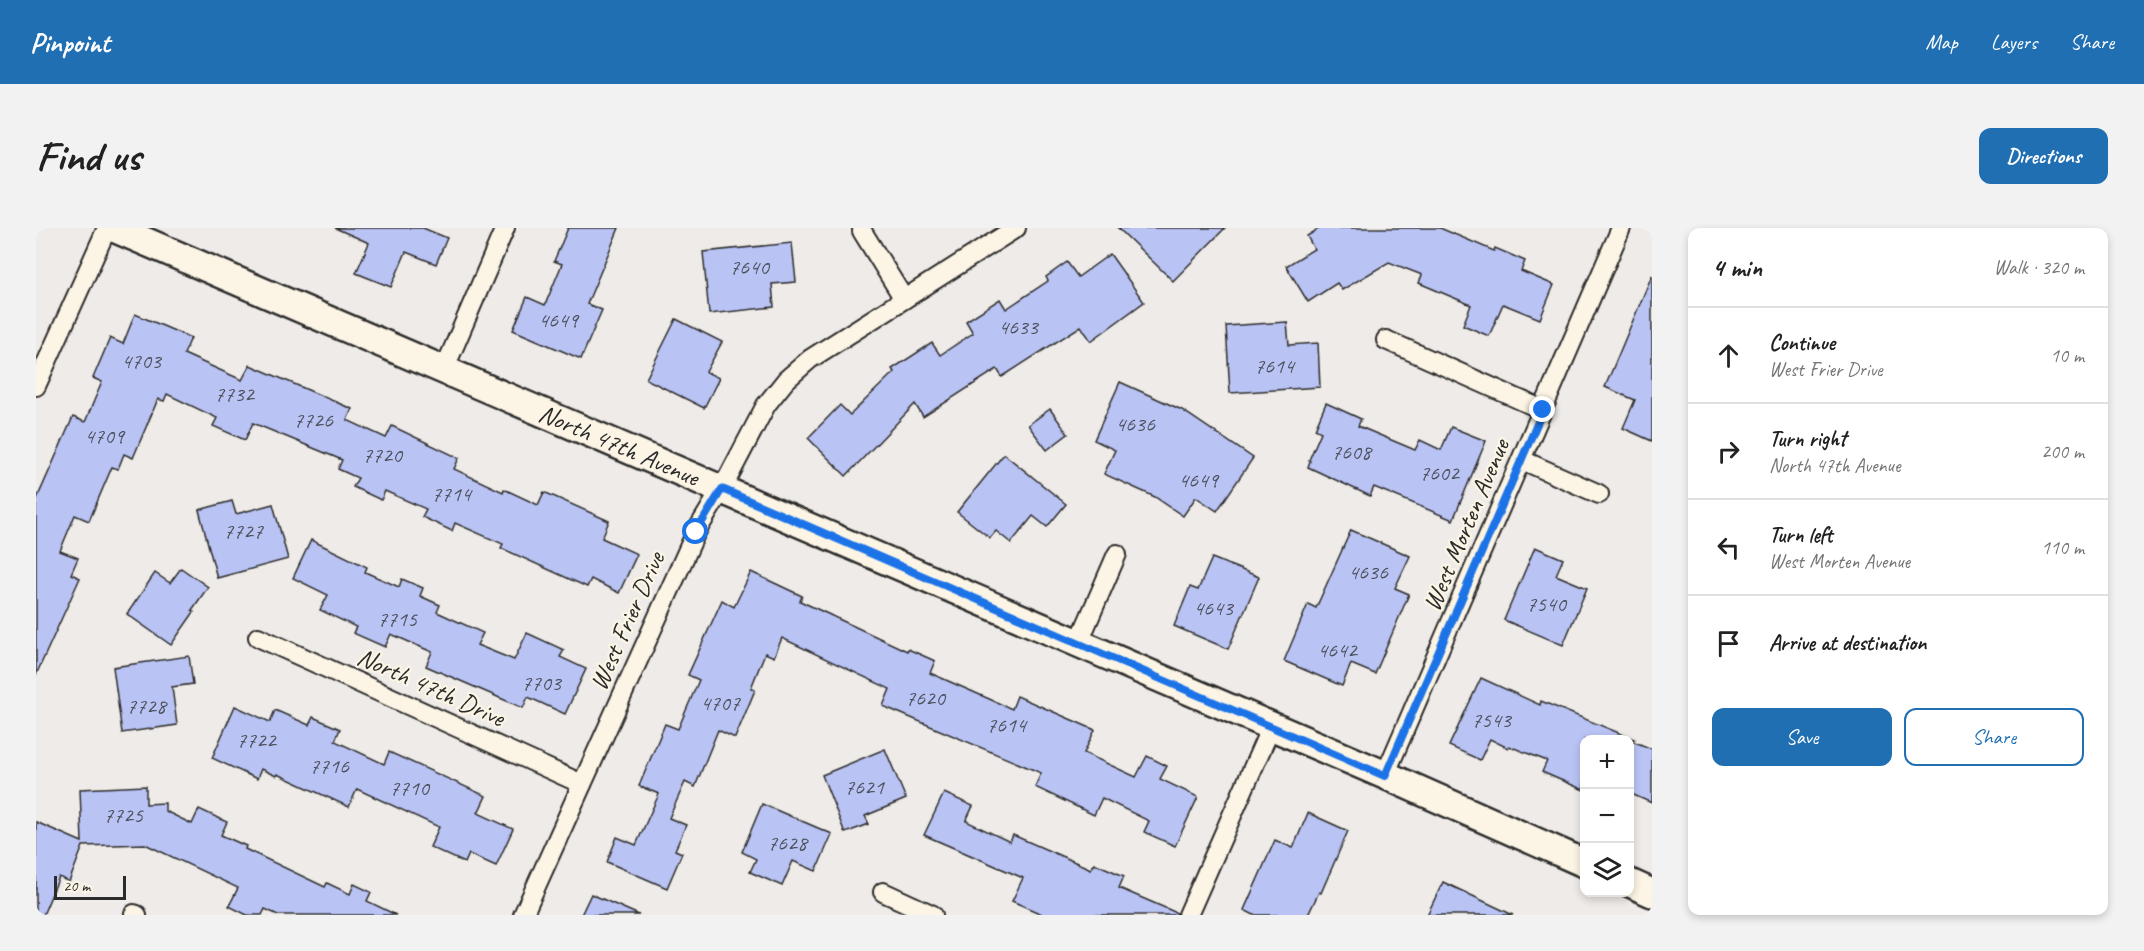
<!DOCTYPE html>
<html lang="en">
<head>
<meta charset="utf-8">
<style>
  :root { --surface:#fff; --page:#f2f2f2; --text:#222; --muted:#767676; --line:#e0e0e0; --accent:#1f6fb2 }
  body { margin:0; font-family:Caveat,sans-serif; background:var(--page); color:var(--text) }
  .controls { position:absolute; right:18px; bottom:18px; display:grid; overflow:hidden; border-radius:12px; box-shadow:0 3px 9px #0003 }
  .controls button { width:54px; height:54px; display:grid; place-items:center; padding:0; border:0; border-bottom:2px solid var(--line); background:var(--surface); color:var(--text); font:30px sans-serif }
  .scale { position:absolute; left:18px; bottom:15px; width:72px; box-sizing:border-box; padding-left:6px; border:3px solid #2b2b2b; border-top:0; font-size:16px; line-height:21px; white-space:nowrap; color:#2b2b2b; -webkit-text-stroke:4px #fcf5e5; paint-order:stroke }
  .stop { position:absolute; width:18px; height:18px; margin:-14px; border:4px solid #1a73e8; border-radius:50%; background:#fff }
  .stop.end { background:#1a73e8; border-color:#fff; box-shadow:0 2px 6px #0008 }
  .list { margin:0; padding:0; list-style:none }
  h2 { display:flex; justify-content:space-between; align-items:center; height:78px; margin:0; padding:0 24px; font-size:26px }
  h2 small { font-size:20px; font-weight:400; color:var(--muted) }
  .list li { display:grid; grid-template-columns:39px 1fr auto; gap:18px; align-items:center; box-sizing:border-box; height:96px; padding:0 24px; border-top:2px solid var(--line) }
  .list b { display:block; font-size:22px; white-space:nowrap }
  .list p { margin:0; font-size:20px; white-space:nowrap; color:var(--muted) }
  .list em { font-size:20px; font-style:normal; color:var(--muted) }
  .actions { display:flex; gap:12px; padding:18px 24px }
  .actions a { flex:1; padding:14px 0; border:2px solid var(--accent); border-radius:12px; text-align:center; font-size:21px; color:var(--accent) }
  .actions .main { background:var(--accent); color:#fff }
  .icon { flex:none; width:33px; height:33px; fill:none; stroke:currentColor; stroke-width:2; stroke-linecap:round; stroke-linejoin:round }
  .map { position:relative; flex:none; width:1616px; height:687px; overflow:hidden; border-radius:12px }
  header { display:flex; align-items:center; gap:36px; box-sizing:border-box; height:84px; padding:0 30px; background:var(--accent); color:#fff }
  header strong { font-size:28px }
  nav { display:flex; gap:33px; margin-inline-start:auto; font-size:21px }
  .intro { display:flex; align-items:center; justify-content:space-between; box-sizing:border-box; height:144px; padding:0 36px }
  h1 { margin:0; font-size:42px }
  .button { padding:15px 27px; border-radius:12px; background:var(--accent); color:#fff; font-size:21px; font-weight:700 }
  main { display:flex; gap:36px; padding:0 36px }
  aside { flex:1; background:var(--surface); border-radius:12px; box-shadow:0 3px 9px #0003 }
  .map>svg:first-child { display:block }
  .building { fill:#b9c4f5; stroke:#2b2b2b; stroke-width:1.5 }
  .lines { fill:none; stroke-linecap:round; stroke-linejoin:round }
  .street-casing { stroke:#2b2b2b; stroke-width:22 }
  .secondary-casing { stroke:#2b2b2b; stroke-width:32 }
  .street { stroke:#fcf5e5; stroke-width:18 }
  .secondary { stroke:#fcf5e5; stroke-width:27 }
  .route { stroke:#1a73e8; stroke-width:8 }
  .labels { text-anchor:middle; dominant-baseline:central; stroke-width:4.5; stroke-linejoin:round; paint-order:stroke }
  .number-label { font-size:22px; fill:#4e515e }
  .street-label { font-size:26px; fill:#2b2b2b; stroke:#fcf5e5 }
</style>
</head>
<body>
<header>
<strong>Pinpoint</strong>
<nav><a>Map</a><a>Layers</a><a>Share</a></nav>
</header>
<div class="intro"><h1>Find us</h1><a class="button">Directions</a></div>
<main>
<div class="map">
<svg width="1616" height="687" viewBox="0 0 1616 687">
  <rect width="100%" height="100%" fill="#efebe8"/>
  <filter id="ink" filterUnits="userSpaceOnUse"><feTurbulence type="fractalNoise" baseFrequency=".0167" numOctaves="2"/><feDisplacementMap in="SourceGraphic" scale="12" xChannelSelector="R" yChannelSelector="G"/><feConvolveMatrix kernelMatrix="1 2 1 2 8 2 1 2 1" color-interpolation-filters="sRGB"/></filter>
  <g filter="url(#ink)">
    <g class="building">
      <path d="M299,0H387L411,10L400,36L370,24L355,59L320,45L333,15Z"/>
      <path d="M532,0H583L551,76L566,82L545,131L477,102L491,69L509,77L526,36L518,33Z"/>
      <path d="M1082,0H1189L1137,53Z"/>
      <path d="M1284,0H1404L1458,23L1459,20L1489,33L1485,43L1518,57L1504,91L1467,76L1453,108L1427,97L1435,77L1383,55L1386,47L1353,34L1306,62L1301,55L1272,74L1250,38L1278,21L1271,8Z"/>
      <path d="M756,15L760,54L736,56L738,79L673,86L667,24Z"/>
      <path d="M1074,26L1108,74L1055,113L1045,98L966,149L961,141L887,189L879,176L810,248L772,210L804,177L814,187L858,144L856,141L896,115L904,127L937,105L930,93L964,71L970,81L1012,53L1010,49L1031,34L1042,49Z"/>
      <path d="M1616,47V213L1587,200L1599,172L1569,159Z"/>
      <path d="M99,86L155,110L148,126L206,152L214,137L316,181L311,192L350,210L356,198L423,230L418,241L467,264L468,261L502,277L508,264L573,293L566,310L601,326L583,365L555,351L551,359L465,320L467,316L419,295L416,303L386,289L390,281L349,263L345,272L317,259L322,250L302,241L306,232L217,195L209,212L177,198L181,190L131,166L128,173L122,171L97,230L88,226L82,241L76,239L53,293L39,287L24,323L42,330L35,346L44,350L0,447V273L37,189L49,194L66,154L57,150L74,110L87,116Z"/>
      <path d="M640,91L686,114L670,144L683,150L668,180L610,151Z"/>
      <path d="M1251,94L1253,117L1282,115L1284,159L1194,165L1190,98Z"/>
      <path d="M1084,154L1146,182L1217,230L1181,283L1160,269L1147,288L1119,269L1068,246L1079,222L1058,212Z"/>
      <path d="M1290,175L1325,191L1322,198L1379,222L1384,212L1405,222L1415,199L1450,213L1417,292L1338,259L1334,268L1272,239L1274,233L1273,232L1285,204L1279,201Z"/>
      <path d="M1014,181L1032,206L1011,222L992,197Z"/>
      <path d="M968,226L1030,276L1011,299L997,288L975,315L960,303L954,310L921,284Z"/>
      <path d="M196,273L200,286L237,276L252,331L181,350L163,282Z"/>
      <path d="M1315,302L1374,328L1359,360L1373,366L1339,446L1315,436L1306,458L1248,433L1272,376L1280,380Z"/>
      <path d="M275,312L331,339L329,344L363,359L366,351L387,360L384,368L404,377L401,384L447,405L441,417L478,432L491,405L528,422L524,429L550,441L529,486L492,469L487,480L390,438L396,424L355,406L349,419L317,405L320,399L284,382L292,367L257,350Z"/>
      <path d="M1499,319L1527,331L1520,347L1551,360L1527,417L1468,392Z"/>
      <path d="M1176,330L1223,349L1192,421L1138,398L1154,359L1162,362Z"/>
      <path d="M145,340L172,359L156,382L158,384L135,417L91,386L119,345L134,355Z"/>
      <path d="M715,344L766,368L764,373L871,423L872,421L899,433L894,445L976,481L981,468L1059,502L1048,525L1100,549L1111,528L1131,538L1124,551L1162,569L1139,618L1108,604L1113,593L1066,570L1058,587L999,559L1005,545L847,478L854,461L746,410L738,429L729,425L715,460L719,462L699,510L682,502L659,559L649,554L633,590L650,597L639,622L646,625L631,660L571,634L581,609L600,617L623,566L603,558L629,496L642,501L663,452L652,447L686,372L698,379Z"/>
      <path d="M153,428L157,456L136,459L141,497L86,505L77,439Z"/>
      <path d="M1445,450L1504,477L1505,473L1598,511L1594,512L1616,521V575L1593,565V512H1548V562L1506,544L1511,533L1473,518L1472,520L1454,511L1444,532L1413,518Z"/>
      <path d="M199,478L234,494L239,482L273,497L277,489L304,501L299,513L348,536L353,524L450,568L442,585L477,601L460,638L433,626L429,635L394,619L403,599L321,561L313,579L241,546L240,548L225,541L221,551L176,530Z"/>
      <path d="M849,521L870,571L829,588L833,596L809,605L786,547Z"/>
      <path d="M110,558V576L129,575V583L156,596L163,581L191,594L185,607L210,618L209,621L289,659L291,655L314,666L318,656L335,664L331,673L360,687H242L229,681L226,687H211L193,678L202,660L109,616L47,618L33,654L23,649L7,687H0V594L46,614L44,561Z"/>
      <path d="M908,565L937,578L930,593L974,614L977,607L1055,641L1058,635L1088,648L1083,660L1141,685V687H1008L976,673L987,650L888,607Z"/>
      <path d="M726,576L796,606L780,643L757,633L746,658L714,644L720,631L706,624Z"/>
      <path d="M1272,585L1312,603L1285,665L1283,664L1272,687H1218L1208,682L1239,612L1257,620Z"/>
      <path d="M1407,654L1477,687H1391Z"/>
      <path d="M555,666L603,687H545Z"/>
    </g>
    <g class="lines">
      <g class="street-casing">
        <g id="street">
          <path d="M826,3L868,71"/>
          <path d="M1350,112L1507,182"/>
          <path d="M408,142L469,0"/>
          <path d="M0,158L71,0"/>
          <path d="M1486,232L1563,266"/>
          <path d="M222,409L546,556"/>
          <path d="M1042,416L1081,326"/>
          <path d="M1349,547L1585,0"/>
          <path d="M847,664L897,687"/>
          <path d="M98,686L101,687"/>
          <path d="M487,687L660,304L686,261L730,177L750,152L774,131L980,0"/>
          <path d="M1152,687L1235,499"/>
        </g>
      </g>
      <g class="secondary-casing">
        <g id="secondary">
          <path d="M78,0L1349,547L1548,635"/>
          <path d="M1594,655L1616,665"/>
        </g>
      </g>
      <use href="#street" class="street"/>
      <use href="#secondary" class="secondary"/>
    </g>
  </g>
  <g class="lines" filter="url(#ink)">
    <path class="route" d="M660,304L686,261L1349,548L1507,182"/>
  </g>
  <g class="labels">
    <g class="number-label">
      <text x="713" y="39">7640</text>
      <text x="522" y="92">4649</text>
      <text x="982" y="99">4633</text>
      <text x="105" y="133">4703</text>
      <text x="1238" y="138">7614</text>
      <text x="198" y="166">7732</text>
      <text x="277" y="192">7726</text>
      <text x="1099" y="196">4636</text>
      <text x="68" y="208">4709</text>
      <text x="1315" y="224">7608</text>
      <text x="346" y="227">7720</text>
      <text x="1403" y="245">7602</text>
      <text x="1162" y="252">4649</text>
      <text x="415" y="266">7714</text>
      <text x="207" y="303">7727</text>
      <text x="1332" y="344">4636</text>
      <text x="1510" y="376">7540</text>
      <text x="1177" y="380">4643</text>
      <text x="361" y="391">7715</text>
      <text x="1301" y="422">4642</text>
      <text x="505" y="455">7703</text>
      <text x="889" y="470">7620</text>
      <text x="684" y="475">4707</text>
      <text x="110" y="478">7728</text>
      <text x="1455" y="492">7543</text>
      <text x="970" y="497">7614</text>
      <text x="220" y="512">7722</text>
      <text x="293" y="538">7716</text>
      <text x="828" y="559">7621</text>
      <text x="373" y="560">7710</text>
      <text x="87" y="587">7725</text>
      <text x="751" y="615">7628</text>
    </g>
    <g class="street-label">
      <text transform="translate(583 217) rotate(23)">North 47th Avenue</text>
      <text transform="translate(1430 297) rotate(-67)">West Morten Avenue</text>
      <text transform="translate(591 393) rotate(-66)">West Frier Drive</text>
      <text transform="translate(395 459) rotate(24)">North 47th Drive</text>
    </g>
  </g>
</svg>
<div class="controls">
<button>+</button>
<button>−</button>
<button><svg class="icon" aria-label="layers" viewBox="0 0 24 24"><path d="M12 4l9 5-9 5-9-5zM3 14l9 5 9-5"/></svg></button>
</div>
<div class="scale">20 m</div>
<div class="stop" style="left:660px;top:304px"></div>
<div class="stop end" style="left:1507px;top:182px"></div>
</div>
<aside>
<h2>4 min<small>Walk · 320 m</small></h2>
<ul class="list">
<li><svg class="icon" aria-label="ahead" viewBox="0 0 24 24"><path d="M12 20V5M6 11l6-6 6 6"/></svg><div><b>Continue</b><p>West Frier Drive</p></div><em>10 m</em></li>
<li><svg class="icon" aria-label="right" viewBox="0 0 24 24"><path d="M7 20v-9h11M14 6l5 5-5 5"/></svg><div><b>Turn right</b><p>North 47th Avenue</p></div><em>200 m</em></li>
<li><svg class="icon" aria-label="left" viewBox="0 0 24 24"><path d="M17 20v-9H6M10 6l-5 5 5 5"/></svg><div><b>Turn left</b><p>West Morten Avenue</p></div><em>110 m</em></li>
<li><svg class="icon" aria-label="arrive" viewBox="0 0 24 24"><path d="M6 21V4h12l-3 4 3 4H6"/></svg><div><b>Arrive at destination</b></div></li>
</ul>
<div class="actions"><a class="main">Save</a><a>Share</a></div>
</aside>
</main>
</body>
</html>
